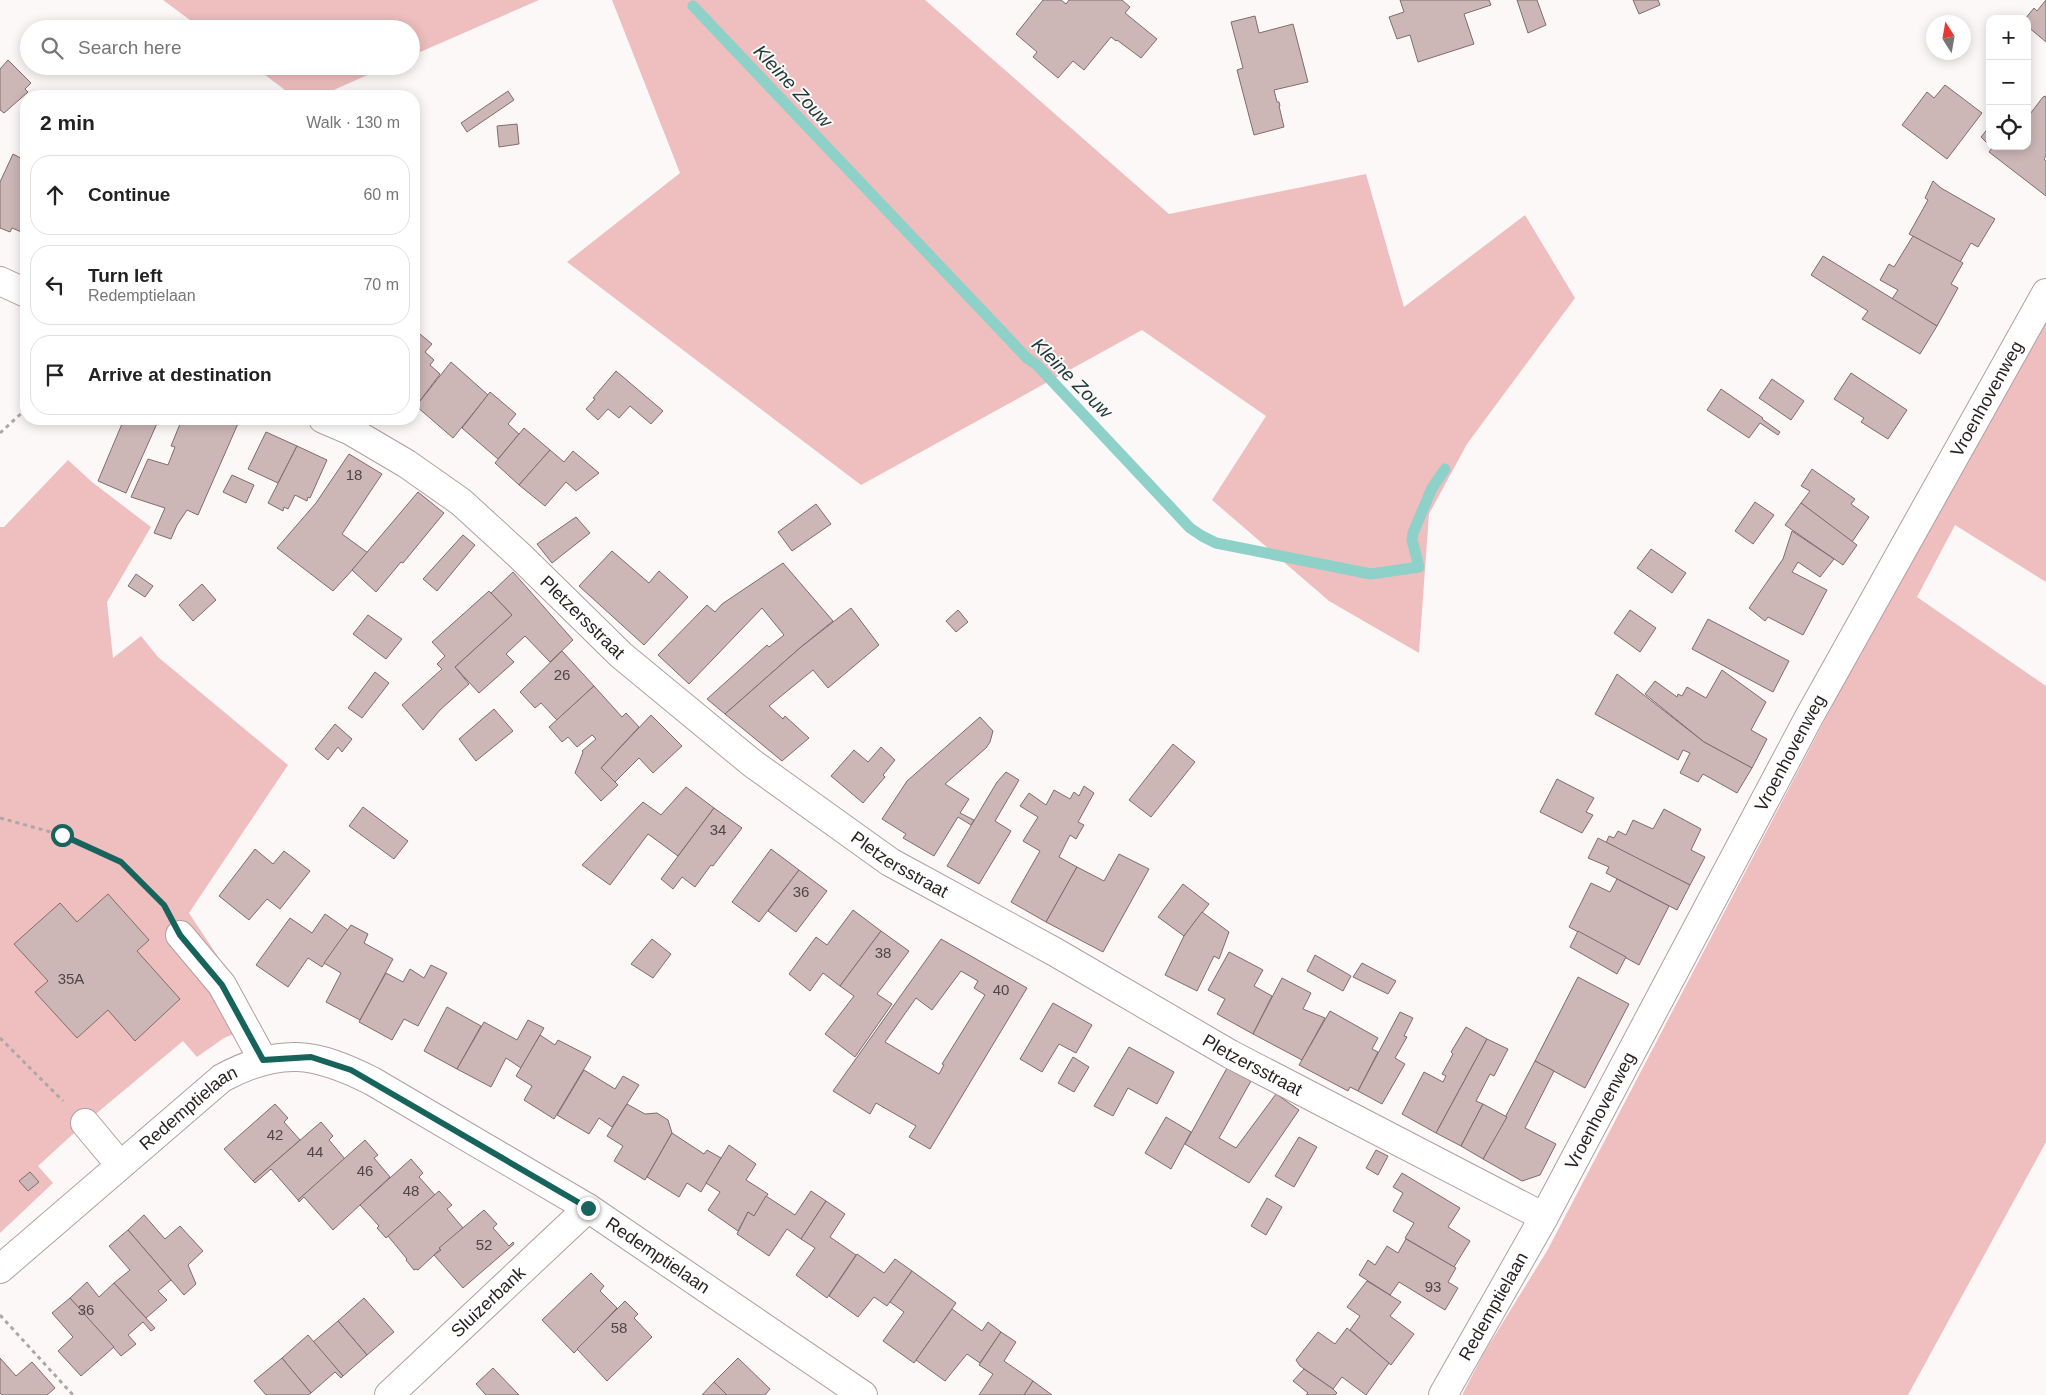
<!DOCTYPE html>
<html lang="en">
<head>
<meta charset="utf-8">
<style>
  :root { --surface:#fff; --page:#f2f2f2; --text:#222; --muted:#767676; --line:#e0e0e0 }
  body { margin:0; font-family:Helvetica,sans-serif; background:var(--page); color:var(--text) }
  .controls { position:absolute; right:15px; top:15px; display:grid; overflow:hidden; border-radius:10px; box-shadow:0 2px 12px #0003 }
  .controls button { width:45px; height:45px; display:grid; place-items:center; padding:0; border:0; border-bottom:1px solid var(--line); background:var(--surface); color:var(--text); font:25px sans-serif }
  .compass { position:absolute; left:1926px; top:15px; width:45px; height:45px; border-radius:50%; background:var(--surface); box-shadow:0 2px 12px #0003; rotate:349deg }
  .stop { position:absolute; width:15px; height:15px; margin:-11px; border:4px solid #17645d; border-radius:50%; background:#fff }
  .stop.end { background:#17645d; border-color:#fff; box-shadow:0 1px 5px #0008 }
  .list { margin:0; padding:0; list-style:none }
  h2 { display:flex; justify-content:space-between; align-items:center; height:65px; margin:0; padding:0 20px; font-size:21px }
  h2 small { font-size:16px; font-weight:400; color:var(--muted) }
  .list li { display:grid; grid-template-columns:32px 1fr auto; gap:15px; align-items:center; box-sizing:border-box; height:80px; margin:0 10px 10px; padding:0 10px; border:1px solid var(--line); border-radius:20px }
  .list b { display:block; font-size:19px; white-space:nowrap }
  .list p { margin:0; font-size:16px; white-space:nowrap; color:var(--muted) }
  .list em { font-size:16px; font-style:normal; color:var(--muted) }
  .icon { flex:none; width:28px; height:28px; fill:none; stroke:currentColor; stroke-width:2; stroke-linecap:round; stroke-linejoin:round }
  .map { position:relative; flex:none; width:2046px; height:1395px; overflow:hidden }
  .search { position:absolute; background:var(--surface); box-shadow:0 2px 12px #0003; left:20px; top:20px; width:400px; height:55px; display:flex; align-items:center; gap:12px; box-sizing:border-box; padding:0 18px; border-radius:28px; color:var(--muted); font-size:19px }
  .panel { position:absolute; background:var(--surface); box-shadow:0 2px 12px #0003; left:20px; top:90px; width:400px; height:335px; border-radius:20px }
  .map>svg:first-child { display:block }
  .green { fill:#efbebe }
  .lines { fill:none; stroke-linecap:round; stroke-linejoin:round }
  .stream { stroke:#8ed1c9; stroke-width:11 }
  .building { fill:#ccb6b6; stroke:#806c6c; fill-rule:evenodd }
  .minor-casing { stroke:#b39e9e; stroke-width:30 }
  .path { stroke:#aea7a7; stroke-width:3; stroke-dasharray:4 4; stroke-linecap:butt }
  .minor { stroke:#fff; stroke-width:28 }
  .route { stroke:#17645d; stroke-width:6 }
  .labels { text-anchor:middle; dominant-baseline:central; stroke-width:4; stroke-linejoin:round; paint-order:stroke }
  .number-label { font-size:15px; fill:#514545 }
  .street-label { font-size:18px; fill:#281f1f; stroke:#fdf8f8 }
  .water-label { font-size:19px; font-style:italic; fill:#193a36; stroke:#fdf8f8 }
</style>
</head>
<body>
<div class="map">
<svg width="2046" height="1395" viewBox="0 0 2046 1395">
  <rect width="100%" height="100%" fill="#fdf8f8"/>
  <g class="green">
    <path d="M163,0H539L411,56V29H202Z"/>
    <path d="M612,0H925L1169,214L1366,174L1404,307L1525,215L1575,298L1467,444L1429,514L1419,653L1329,601L1212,500L1266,416L1142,330L861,485L567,262L680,173Z"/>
    <path d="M253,66H388L320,96H293Z"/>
    <path d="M2046,304V582L1955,525L1917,597L2046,686V1142L1908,1395H1462L1484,1353L1547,1251L1899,578Z"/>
    <path d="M68,460L92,482L151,527L107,602L113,658L141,636L158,657L288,765L189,913L230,975L255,1025L224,1038L197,1057L183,1041L85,1123L38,1166L53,1183L0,1233V527H4Z"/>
  </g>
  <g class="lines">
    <path class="stream" d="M693,6L1027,358L1037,365L1190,528L1202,536L1216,543L1371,574L1419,567L1412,540L1413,533L1432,488L1445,469"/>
  </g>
  <g class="building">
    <path d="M1043,0H1061L1066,4L1069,0H1122L1130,7L1125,13L1157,39L1141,58L1117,40L1116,41L1111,37L1084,70L1073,61L1058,78L1033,57L1037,52L1016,34Z"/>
    <path d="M1400,0H1489L1491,5L1464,14L1474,44L1418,62L1410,35L1397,39L1389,17L1404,12Z"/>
    <path d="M1517,0H1537L1546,25L1528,33Z"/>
    <path d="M1633,0H1658L1660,5L1639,14Z"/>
    <path d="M2046,0V42L2027,26V19H2025L2034,8L2037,11Z"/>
    <path d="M1255,16L1259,33L1293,24L1308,82L1274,90L1277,102H1279L1280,106H1279L1284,127L1254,135L1237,70L1243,68L1231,22Z"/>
    <path d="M8,60L31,83L25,89L28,92L4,113L0,110V69Z"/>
    <path d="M1945,85L1982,113L1947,159L1902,125L1927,92L1934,98Z"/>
    <path d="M508,91L514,100L467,132L461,123Z"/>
    <path d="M2046,96V156L2044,159L2046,161V196L1989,152L1992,148L1990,146H2027V118L2043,97Z"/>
    <path d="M517,124L519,144L499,147L497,126Z"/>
    <path d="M1990,126V146L1981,137Z"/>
    <path d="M13,154L26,161V234L12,228L10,232L0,228V182Z"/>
    <path d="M1933,181L1941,188L1995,219L1978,247L1971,243L1960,262L1909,234L1928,200L1925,198Z"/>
    <path d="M1913,236L1963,263L1951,284L1958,288L1937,326L1892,299L1898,290L1880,280L1889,264L1894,267Z"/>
    <path d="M1823,256L1937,326L1920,354L1862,319L1868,311L1811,275Z"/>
    <path d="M414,329L432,344L425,352L434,360L430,365L440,374L414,409Z"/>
    <path d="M451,362L488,395L453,438L416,406Z"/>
    <path d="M616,371L663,411L651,424L630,406L619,418L608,409L598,420L586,409L595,399L593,398Z"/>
    <path d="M1851,373L1907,410L1888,439L1861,422L1864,418L1834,399Z"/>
    <path d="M1772,379L1804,401L1791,420L1759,398Z"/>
    <path d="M1721,389L1763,418L1762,419L1780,432L1778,435L1760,423L1749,438L1707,410Z"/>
    <path d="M490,392L516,414L508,424L519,434L498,459L462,428Z"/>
    <path d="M124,419H159L126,493L98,481Z"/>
    <path d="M182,419H240L198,515L187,510L177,525L171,539L154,533L165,508L131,497L148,459L168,465L175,447L171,446Z"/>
    <path d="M524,428L550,450L519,485L495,463Z"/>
    <path d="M266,432L297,446L278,483L248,469Z"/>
    <path d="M297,446L327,460L310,498L308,497L307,501L295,495L288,509L284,507L283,511L268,503Z"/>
    <path d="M550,450L564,462L573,451L599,473L576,491L566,482L545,506L519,485Z"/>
    <path d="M349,454L382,474L342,534L368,553L333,591L277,548L316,503Z"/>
    <path d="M1812,469L1855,499L1851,504L1869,517L1852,542L1801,503L1810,491L1801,486Z"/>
    <path d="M232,475L254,485L246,503L223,492Z"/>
    <path d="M418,492L444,513L403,563L401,562L376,592L352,570Z"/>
    <path d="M1755,502L1774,515L1753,544L1735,531Z"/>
    <path d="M1801,503L1857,545L1843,565L1785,525Z"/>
    <path d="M816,504L831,524L792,551L778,532Z"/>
    <path d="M576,517L590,533L552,563L537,544Z"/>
    <path d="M1792,531L1834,559L1820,577L1798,562L1792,572L1827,590L1803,635L1768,617L1765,621L1749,608L1783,559Z"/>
    <path d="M463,535L475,545L437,591L423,579Z"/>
    <path d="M1651,549L1686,573L1672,593L1637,568Z"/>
    <path d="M612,551L649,583L659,571L688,597L644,645L579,586Z"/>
    <path d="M783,563L833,621L801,647L725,714L707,699L767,645L769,647L784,635L762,608L689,684L658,655L707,605L715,612L722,604Z"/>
    <path d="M513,572L573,640L550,662L525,636L506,654L514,662L479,693L455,667L512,615L491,593Z"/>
    <path d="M136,574L153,586L145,597L128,586Z"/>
    <path d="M202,584L216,600L193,621L179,605Z"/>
    <path d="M489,591L512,615L455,667L469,684L440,710L423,730L402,705L442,669L437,664L445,656L432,642Z"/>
    <path d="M851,608L879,645L828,688L813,670L769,706L783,719L785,716L809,738L782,761L725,714L801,647Z"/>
    <path d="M958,610L968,622L956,632L946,621Z"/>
    <path d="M1630,610L1656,628L1640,652L1614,633Z"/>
    <path d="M368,615L402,639L386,659L353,634Z"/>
    <path d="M1708,619L1789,661L1773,692L1692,649Z"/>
    <path d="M562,651L594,686L557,720L541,703L535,708L520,692Z"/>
    <path d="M1722,670L1766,702L1751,730L1767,739L1752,768L1704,742L1645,694L1655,681L1677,697L1678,694L1682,696L1687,687L1706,698Z"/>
    <path d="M375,672L389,683L362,718L348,708Z"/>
    <path d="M1617,674L1704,742L1752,768L1737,793L1703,774L1698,782L1680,773L1690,753L1683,750L1678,760L1595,714Z"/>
    <path d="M594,686L622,717L626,713L639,727L601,768L618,785L601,801L575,773L583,752L582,751L596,739L592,735L577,747L568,737L562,742L549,727Z"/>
    <path d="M494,709L513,731L476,761L459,739Z"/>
    <path d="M651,715L682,746L653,773L639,758L615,782L601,768Z"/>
    <path d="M980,717L993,731L990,742L986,748L945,784L969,799L960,813L974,820L971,825L958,817L934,856L903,838L906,834L882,819L907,781Z"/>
    <path d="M335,724L352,739L342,752L338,747L328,760L315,749Z"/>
    <path d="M1173,744L1195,762L1151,817L1129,800Z"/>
    <path d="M881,747L895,760L883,775L885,777L863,803L831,776L854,750L868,762Z"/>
    <path d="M1006,772L1019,780L995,821L1011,831L979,884L947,866L997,782Z"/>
    <path d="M1557,779L1594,798L1586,812L1593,815L1582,833L1540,812Z"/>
    <path d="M1084,786L1094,793L1078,822L1084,825L1076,839L1070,835L1059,857L1077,867L1046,922L1011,902L1040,851L1023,841L1038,817L1020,806L1029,793L1046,805L1054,790L1070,799L1074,792L1079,796Z"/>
    <path d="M686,787L714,808L678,856L648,834L610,885L582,865L643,802L661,815Z"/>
    <path d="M363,807L408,841L394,859L349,826Z"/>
    <path d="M714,808L742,828L713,866L711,865L695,887L682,877L673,889L661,879Z"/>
    <path d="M1664,809L1701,829L1691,850L1705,857L1690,885L1606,843L1609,836L1614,838L1618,831L1626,835L1633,820L1653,829Z"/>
    <path d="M1598,838L1690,885L1677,910L1606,873L1609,867L1588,858Z"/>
    <path d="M255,849L273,864L284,851L310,871L280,909L267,899L249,920L219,896Z"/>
    <path d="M771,849L799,870L759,922L732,902Z"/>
    <path d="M1119,854L1149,869L1103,952L1046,922L1077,867L1104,881Z"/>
    <path d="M799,870L827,891L796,932L768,911Z"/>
    <path d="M1617,879L1669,906L1639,965L1569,927L1591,883L1610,892Z"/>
    <path d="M1183,884L1209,904L1184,936L1158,917Z"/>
    <path d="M108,894L149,940L137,951L180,999L135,1041L108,1010L77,1038L35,992L48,981L14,944L60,903L77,922Z"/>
    <path d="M853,910L881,931L840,986L823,973L810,991L789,974L816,937L827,945Z"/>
    <path d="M1202,912L1229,932L1219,959L1214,956L1197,991L1165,975L1184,936Z"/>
    <path d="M325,914L348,930L322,967L308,958L288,987L256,965L290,918L312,933Z"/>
    <path d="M351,925L368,934L364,943L393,959L360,1020L326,1002L341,973L324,963Z"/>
    <path d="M881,931L909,951L877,994L892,1004L855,1057L825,1034L854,996L840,986Z"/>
    <path d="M1578,931L1626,957L1617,974L1570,947Z"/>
    <path d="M652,939L671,954L653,978L631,964Z"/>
    <path d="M941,939L1027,988L930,1149L909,1137L916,1126L876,1103L870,1114L833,1091ZM961,971L978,981L974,988L985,995L942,1064L944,1065L939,1074L885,1042L916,998L932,1010Z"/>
    <path d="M1229,952L1263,970L1254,986L1272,996L1253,1034L1217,1014L1225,999L1208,990Z"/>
    <path d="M1315,955L1351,976L1343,991L1307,971Z"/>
    <path d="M1362,963L1396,981L1388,994L1353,977Z"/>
    <path d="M431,965L447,973L418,1026L404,1019L392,1040L359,1022L386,973L403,982L410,969L424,978Z"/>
    <path d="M1578,977L1629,1004L1585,1088L1535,1061Z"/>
    <path d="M1282,978L1311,993L1303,1009L1325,1018L1302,1060L1253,1034Z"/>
    <path d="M1053,1003L1092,1025L1076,1053L1059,1044L1042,1072L1020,1059Z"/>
    <path d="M447,1007L481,1026L457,1069L424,1051Z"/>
    <path d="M1330,1011L1378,1038L1372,1049L1378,1052L1358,1091L1350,1087L1348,1091L1299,1065Z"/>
    <path d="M1400,1012L1413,1018L1404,1036L1407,1037L1395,1058L1405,1064L1382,1104L1358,1091Z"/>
    <path d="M528,1020L544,1028L521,1068L506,1058L491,1087L457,1069L484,1022L517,1040Z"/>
    <path d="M1466,1027L1487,1039L1436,1133L1402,1114L1424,1072L1443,1082L1446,1076L1442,1074L1453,1054L1451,1052Z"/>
    <path d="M540,1035L555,1045L558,1040L591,1057L554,1119L524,1100L532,1086L516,1076Z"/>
    <path d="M1487,1039L1508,1049L1494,1076L1490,1074L1476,1101L1483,1104L1461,1146L1436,1133Z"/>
    <path d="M1129,1047L1174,1072L1157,1104L1128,1088L1113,1116L1094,1106Z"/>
    <path d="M1073,1057L1089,1067L1074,1092L1058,1083Z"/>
    <path d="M1535,1061L1554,1071L1525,1128L1556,1144L1540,1175L1522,1181L1483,1159Z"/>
    <path d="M1227,1068L1251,1081L1219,1138L1236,1148L1276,1094L1299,1110L1249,1183L1185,1144Z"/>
    <path d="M584,1070L615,1089L623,1076L639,1085L612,1127L599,1118L589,1134L557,1115Z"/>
    <path d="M275,1104L288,1118L284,1122L300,1140L253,1181L224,1149Z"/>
    <path d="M627,1104L645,1114L657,1113L668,1120L672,1133L645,1180L614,1161L623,1146L607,1136Z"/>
    <path d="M1483,1104L1507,1117L1483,1159L1461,1146Z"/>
    <path d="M1166,1117L1191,1132L1171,1169L1145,1153Z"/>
    <path d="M321,1122L333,1136L329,1140L345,1159L298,1200L271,1169L255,1183L253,1181Z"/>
    <path d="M672,1133L704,1154L707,1150L721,1158L701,1192L687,1183L679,1197L647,1177Z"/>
    <path d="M1299,1137L1317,1147L1294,1187L1275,1176Z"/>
    <path d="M365,1140L378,1155L374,1158L390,1177L333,1230L304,1197L299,1202L298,1200Z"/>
    <path d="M729,1145L756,1164L746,1180L768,1194L754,1216L748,1212L738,1231L708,1210L720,1192L706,1183Z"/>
    <path d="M1376,1150L1388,1156L1378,1175L1366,1168Z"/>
    <path d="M411,1159L423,1173L419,1177L435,1195L386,1238L377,1228L379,1226L360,1205Z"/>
    <path d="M30,1172L39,1182L28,1191L19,1181Z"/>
    <path d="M1402,1173L1460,1208L1448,1227L1470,1241L1454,1267L1405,1238L1414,1223L1393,1211L1403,1193L1393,1187Z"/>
    <path d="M439,1191L452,1205L447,1209L463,1228L418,1270L416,1269L414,1270L406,1260L407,1259L388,1236Z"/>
    <path d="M811,1191L826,1201L801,1239L787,1229L769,1256L737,1234L748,1212L754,1216L766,1196L795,1215Z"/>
    <path d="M1267,1198L1282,1207L1266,1235L1251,1226Z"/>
    <path d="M826,1201L845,1214L830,1237L856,1255L827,1298L796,1275L815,1248L801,1239Z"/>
    <path d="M484,1210L497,1224L493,1228L509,1246L513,1242L514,1244L463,1288L434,1255L441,1250L439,1248Z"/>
    <path d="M144,1215L165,1239L180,1226L203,1251L188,1265L196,1284L184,1295L128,1230Z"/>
    <path d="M128,1230L171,1280L158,1291L167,1300L146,1318L114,1283L130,1270L109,1246Z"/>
    <path d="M1406,1239L1456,1268L1448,1282L1458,1288L1445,1310L1399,1282L1390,1295L1359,1275L1368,1260L1375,1265L1387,1246L1398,1253Z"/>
    <path d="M857,1254L884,1273L895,1259L912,1271L887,1306L874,1297L858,1317L829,1296Z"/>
    <path d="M912,1271L956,1303L914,1363L883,1341L904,1312L890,1302Z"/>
    <path d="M591,1273L604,1286L600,1291L617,1308L574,1353L542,1320Z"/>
    <path d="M1367,1281L1401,1302L1390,1316L1414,1334L1391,1365L1350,1330L1360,1316L1347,1307Z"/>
    <path d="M87,1282L99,1297L114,1283L155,1328L151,1331L143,1322L128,1335L136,1344L121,1356L70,1298Z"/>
    <path d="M70,1298L114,1347L81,1376L58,1351L73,1337L52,1313Z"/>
    <path d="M364,1298L394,1332L367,1355L338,1321Z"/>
    <path d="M625,1301L638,1314L634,1318L652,1337L607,1381L577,1349Z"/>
    <path d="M952,1309L982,1331L988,1322L1001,1332L980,1363L967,1354L945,1381L916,1360Z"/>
    <path d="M338,1321L367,1355L343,1376L313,1342Z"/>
    <path d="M1347,1328L1389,1363L1366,1395L1342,1377L1333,1389L1300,1366L1296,1360L1318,1332L1335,1344Z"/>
    <path d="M1001,1332L1016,1342L1004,1361L1033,1381L1024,1395H979L993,1374L979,1365Z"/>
    <path d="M308,1335L343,1376L341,1378L335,1372L311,1393L282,1358Z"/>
    <path d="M0,1358L16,1376L32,1362L55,1388L47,1395H2L0,1393Z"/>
    <path d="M282,1358L311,1393L308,1395H266L254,1381Z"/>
    <path d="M738,1358L770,1389L765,1395H727L714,1382Z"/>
    <path d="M493,1368L519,1395H486L476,1384Z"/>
    <path d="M1304,1369L1333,1389L1337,1393L1335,1395H1306L1308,1393L1293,1381Z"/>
    <path d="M1033,1381L1052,1395H1024Z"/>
    <path d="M714,1382L727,1395H702Z"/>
  </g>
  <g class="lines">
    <g class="minor-casing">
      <g id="minor">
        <path d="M0,281L26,293"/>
        <path id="s1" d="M323,419L351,431L407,464L461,502L520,556L621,655L752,763L890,862L1055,952L1230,1054L1544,1217"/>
        <path d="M180,935L222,985L263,1060"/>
        <path d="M85,1123L120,1165"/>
        <path id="s2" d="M0,1269L222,1078C280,1047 315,1052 372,1081L588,1208L863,1395"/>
        <path id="s3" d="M389,1395L588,1208"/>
        <path id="s4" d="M1443,1395L1544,1217L1809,717L2046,293"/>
      </g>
    </g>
    <g class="path">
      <path d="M0,433L26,409"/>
      <path d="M0,818L62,835L121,862L165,908"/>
      <path d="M0,1038L63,1101"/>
      <path d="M0,1315L73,1395"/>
    </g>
    <use href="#minor" class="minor"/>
  </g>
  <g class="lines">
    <path class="route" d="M62,835L121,862L164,905L180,935L222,985L263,1060L311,1057L351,1070L588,1208"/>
  </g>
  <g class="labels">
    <g class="number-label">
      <text x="354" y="474">18</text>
      <text x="562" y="674">26</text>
      <text x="718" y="829">34</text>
      <text x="801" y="891">36</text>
      <text x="883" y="952">38</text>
      <text x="71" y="978">35A</text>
      <text x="1001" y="989">40</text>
      <text x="275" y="1134">42</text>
      <text x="315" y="1151">44</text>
      <text x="365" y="1170">46</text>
      <text x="411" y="1190">48</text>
      <text x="484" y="1244">52</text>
      <text x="1433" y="1286">93</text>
      <text x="86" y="1309">36</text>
      <text x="619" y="1327">58</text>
    </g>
    <g class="street-label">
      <text stroke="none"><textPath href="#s4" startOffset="1135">Vroenhovenweg</textPath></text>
      <text stroke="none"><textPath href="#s1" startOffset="329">Pletzersstraat</textPath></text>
      <text stroke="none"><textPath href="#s4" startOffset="730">Vroenhovenweg</textPath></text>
      <text stroke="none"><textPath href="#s1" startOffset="732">Pletzersstraat</textPath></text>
      <text stroke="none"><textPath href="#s1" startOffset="1138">Pletzersstraat</textPath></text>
      <text stroke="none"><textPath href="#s2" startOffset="248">Redemptielaan</textPath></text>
      <text stroke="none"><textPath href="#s4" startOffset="325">Vroenhovenweg</textPath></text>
      <text stroke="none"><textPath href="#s2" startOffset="786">Redemptielaan</textPath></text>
      <text stroke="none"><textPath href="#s3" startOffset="136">Sluizerbank</textPath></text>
      <text stroke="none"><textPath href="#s4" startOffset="102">Redemptielaan</textPath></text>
    </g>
    <g class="water-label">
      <text transform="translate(793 86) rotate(47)">Kleine Zouw</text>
      <text transform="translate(1072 378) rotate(45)">Kleine Zouw</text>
    </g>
  </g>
</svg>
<div class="controls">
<button>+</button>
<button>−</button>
<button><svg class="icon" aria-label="locate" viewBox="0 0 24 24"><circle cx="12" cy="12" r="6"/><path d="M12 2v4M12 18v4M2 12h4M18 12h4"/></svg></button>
</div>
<svg class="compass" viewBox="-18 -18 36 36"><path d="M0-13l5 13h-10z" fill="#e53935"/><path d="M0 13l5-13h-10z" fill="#767676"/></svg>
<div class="stop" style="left:62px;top:835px"></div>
<div class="stop end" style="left:588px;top:1208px"></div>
<div class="search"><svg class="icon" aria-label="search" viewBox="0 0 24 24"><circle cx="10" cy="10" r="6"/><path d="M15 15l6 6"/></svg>Search here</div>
<section class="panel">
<h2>2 min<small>Walk · 130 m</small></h2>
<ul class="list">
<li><svg class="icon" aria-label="ahead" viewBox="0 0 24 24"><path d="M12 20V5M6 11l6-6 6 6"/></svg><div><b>Continue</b></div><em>60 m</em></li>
<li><svg class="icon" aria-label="left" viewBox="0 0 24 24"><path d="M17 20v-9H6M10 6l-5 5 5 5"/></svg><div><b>Turn left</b><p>Redemptielaan</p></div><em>70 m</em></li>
<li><svg class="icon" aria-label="arrive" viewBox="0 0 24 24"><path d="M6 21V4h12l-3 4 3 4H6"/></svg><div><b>Arrive at destination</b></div></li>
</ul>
</section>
</div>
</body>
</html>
